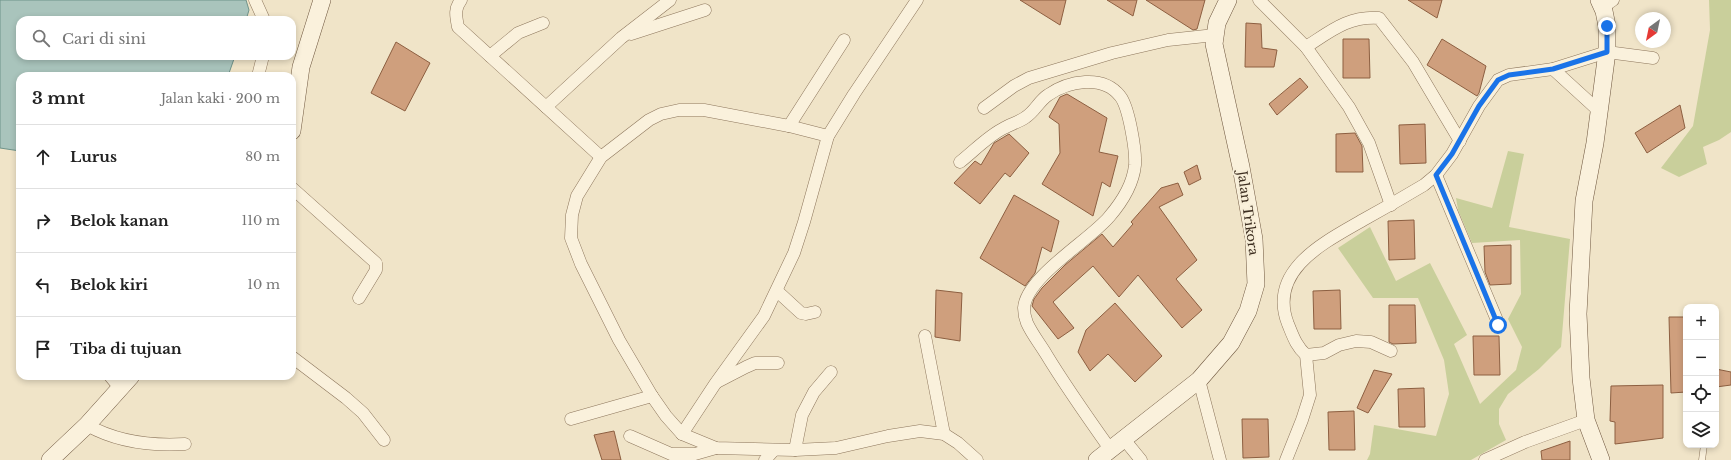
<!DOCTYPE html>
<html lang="id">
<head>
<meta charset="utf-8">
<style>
  :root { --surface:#fff; --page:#f2f2f2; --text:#222; --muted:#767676; --line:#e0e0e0 }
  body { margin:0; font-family:"Libre Baskerville",serif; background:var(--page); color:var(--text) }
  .controls { position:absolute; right:12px; bottom:12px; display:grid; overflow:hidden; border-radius:8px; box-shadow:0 2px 6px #0003 }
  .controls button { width:36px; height:36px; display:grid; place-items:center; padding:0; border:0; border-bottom:1px solid var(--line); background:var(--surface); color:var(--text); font:20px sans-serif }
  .compass { position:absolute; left:1635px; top:12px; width:36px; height:36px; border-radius:50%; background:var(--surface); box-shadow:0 2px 6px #0003; rotate:213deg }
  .stop { position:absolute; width:12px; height:12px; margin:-9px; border:3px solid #1a73e8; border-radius:50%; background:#fff }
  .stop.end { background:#1a73e8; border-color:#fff; box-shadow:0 1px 4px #0008 }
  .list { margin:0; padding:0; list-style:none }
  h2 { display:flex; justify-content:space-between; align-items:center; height:52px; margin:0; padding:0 16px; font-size:17px }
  h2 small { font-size:13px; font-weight:400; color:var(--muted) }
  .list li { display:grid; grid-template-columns:26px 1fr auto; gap:12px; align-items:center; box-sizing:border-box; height:64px; padding:0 16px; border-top:1px solid var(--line) }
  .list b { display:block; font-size:15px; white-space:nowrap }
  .list em { font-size:13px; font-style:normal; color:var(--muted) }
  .icon { flex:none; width:22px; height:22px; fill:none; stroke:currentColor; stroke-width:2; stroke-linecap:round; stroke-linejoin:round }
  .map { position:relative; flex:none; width:1731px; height:460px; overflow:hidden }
  .search { position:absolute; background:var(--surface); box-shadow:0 2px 6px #0003; left:16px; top:16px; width:280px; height:44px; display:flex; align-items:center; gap:10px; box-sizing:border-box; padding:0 14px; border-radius:12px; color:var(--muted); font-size:15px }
  .panel { position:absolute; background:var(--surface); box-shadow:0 2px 6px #0003; left:16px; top:72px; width:280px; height:308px; border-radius:12px }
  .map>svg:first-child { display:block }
  .green { fill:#c9cf9b }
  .water { fill:#a9c4bc; stroke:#6f938a }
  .building { fill:#cf9f7d; stroke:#8d5f41 }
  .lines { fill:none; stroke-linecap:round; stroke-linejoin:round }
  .lane-casing { stroke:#8d765c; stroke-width:7 }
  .street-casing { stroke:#8d765c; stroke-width:13 }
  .secondary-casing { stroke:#6f573f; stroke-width:18 }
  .lane { stroke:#faf1dc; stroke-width:6 }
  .street { stroke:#faf1dc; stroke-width:12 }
  .secondary { stroke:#faf1dc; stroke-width:17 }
  .route { stroke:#1a73e8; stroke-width:5 }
  .labels { text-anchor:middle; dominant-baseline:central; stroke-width:4; stroke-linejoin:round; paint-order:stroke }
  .street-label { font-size:13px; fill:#3d2e20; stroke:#f7eed8 }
</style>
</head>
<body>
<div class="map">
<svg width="1731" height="460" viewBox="0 0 1731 460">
  <rect width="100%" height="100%" fill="#f0e4c8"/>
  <g class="green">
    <path d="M1709,0H1731V132L1719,140L1703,147L1707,164L1679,177L1661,168L1693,126L1710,30Z"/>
    <path d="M1508,151L1524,154L1509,227L1570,239L1561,347L1539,369L1508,394L1499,409V424L1506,440L1471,460H1367L1370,454L1374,425L1436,436L1449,394L1444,360L1418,298H1373L1338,248L1370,227L1396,281L1430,263L1467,335L1454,344L1480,404L1516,370L1522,347L1508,319L1521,294L1520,240L1472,243L1458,210L1456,198L1492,208Z"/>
  </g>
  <path class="water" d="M0,0H246L249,10L246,20H20V56H235L228,76H20V151L0,148Z"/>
  <g class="building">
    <path d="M1020,0H1066L1060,25Z"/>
    <path d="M1107,0H1137L1133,16Z"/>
    <path d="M1146,0H1205L1197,29L1193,30Z"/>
    <path d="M1408,0H1442L1437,18Z"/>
    <path d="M1246,23L1261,24L1262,48L1277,50L1274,67H1245Z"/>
    <path d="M1343,39H1369L1370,78H1343Z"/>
    <path d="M1442,39L1486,66L1479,93L1477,96L1427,65Z"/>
    <path d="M396,42L430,63L405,111L371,93Z"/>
    <path d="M1300,78L1308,87L1277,115L1269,104Z"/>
    <path d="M1067,94L1107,118L1099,152L1118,156L1110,187L1102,182L1093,216L1042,184L1060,153L1059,124L1049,117L1060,97Z"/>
    <path d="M1680,105L1685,128L1647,153L1635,133Z"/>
    <path d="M1425,124L1426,163L1400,164L1399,125Z"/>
    <path d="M1355,133L1362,146L1363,172H1336V134Z"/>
    <path d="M1009,134L1029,153L1010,177L1005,173L980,204L954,183L975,161L981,165L994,143Z"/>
    <path d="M1197,165L1201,179L1189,185L1184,172Z"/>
    <path d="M1178,183L1183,195L1159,207L1197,260L1176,279L1202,310L1182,328L1138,275L1119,297L1093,266L1053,302L1074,328L1058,339L1032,306L1034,299L1042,288L1065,265L1102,234L1113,247L1133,224L1131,222L1161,188Z"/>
    <path d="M1014,195L1059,221L1051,252L1042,247L1035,273L1025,286L980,258Z"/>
    <path d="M1414,220L1415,259L1389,260L1388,221Z"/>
    <path d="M1511,245V284L1490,285L1485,272L1484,246Z"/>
    <path d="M936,290L962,293L960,341L935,337Z"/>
    <path d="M1340,290L1341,329H1314L1313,291Z"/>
    <path d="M1115,303L1162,356L1135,382L1108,354L1090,371L1078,352L1086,330Z"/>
    <path d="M1389,305H1415L1416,343L1393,344L1389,342Z"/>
    <path d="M1669,317H1686V392L1671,393Z"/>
    <path d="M1473,336H1499L1500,375H1474Z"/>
    <path d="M1716,369L1731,372V385L1716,387Z"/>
    <path d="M1374,370L1392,374L1368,413L1357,408Z"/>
    <path d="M1663,385V438L1615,444V422L1610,421L1611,386Z"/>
    <path d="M1424,388L1425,427H1399L1398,389Z"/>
    <path d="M1354,411L1355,450H1329L1328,412Z"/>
    <path d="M1242,419H1268L1269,457L1243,458Z"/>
    <path d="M614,431L621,460H602L594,435Z"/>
    <path d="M1570,441V460H1542L1541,451Z"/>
  </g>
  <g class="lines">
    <g class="lane-casing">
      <path id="lane" d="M1702,460L1704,445"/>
    </g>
    <g class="street-casing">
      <g id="street">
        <path d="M255,0L264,20"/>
        <path d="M461,0C454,9 456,16 458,27L601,157"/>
        <path d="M1259,0L1306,47L1349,107L1369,143L1391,205"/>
        <path d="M1603,7L1613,0"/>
        <path d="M631,34L705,10"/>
        <path d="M1306,47C1331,31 1348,16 1379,18L1413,62L1460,141"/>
        <path d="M490,56L518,33L543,23"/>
        <path d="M1553,69L1599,111"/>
        <path d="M258,76L263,56"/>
        <path d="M546,107L621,38L670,0"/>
        <path d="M984,108L1014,86L1029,78L1112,53L1168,40L1215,35"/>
        <path d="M789,126L844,40"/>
        <path d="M828,136L789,126L704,110H679L661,114L649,120L601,157L577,196L572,215L571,238L581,264L619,340L652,396L666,416L682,434L716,448L795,450L836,448L888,436L920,431L944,434L958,443L977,460"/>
        <path d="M960,162C974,151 988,136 1004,128C1011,124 1019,122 1026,117C1035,111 1039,101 1048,95C1068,81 1103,74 1120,96C1129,107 1136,151 1135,165C1133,185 1122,202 1109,217C1091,239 1026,277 1024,308C1024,313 1025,318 1027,323C1032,334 1040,344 1046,354C1066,387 1088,418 1110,449"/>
        <path d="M1436,175L1499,325"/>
        <path d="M292,188L376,263V270L359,298"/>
        <path d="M777,291L801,313L806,314L815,312"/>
        <path d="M925,336L944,434"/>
        <path d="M1306,355L1324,353L1339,345L1356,341L1371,342L1391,351"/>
        <path d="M292,357L346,398L363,413L384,440"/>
        <path d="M110,376L120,388"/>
        <path d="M1199,380L1220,460"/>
        <path d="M717,382L746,367L755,363H778"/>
        <path d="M571,419L652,396"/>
        <path d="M87,425C117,442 152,446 185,444"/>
        <path d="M682,434L715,384L764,316L794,253L804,222L828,136L854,94L917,0"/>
        <path d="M630,436L671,454H695L716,448"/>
        <path d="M1123,438L1141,460"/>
        <path d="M795,450L802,415L814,392L831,372"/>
        <path d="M765,460L774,450"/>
        <path d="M1286,460L1302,420L1310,395L1306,355C1296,346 1293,336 1288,324C1267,270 1325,242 1363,220C1383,209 1404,197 1424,185L1436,175L1452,154L1479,106L1498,80L1509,75L1553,69L1607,52L1653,58"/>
        <path d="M1485,460L1525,442L1586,420"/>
      </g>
    </g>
    <g class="secondary-casing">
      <g id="secondary">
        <path d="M1599,0L1604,11L1607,26V52L1595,143L1584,201L1578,314L1581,378L1586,420L1601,460"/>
        <path d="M292,131L301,67L322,0"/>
        <path d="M50,460L87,425L131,376"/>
        <path d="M1097,460L1199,380L1231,343L1248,311L1256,284L1254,239L1241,167L1214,44L1217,23L1228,0"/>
      </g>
    </g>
    <use href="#lane" class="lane"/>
    <use href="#street" class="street"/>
    <use href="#secondary" class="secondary"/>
  </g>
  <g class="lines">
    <path class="route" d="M1498,325L1436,175L1452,154L1479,106L1498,80L1509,75L1553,69L1607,52V26"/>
  </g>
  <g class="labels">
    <g class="street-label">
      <text transform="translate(1248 213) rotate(82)">Jalan Trikora</text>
    </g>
  </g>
</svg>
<div class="controls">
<button>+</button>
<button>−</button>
<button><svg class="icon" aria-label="locate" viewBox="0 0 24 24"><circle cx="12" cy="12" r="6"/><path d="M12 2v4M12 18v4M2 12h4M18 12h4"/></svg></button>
<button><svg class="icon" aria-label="layers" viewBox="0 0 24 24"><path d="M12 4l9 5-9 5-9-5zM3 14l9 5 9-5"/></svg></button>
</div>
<svg class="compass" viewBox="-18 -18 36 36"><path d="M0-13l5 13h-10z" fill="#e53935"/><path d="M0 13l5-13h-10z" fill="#767676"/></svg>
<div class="stop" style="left:1498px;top:325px"></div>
<div class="stop end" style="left:1607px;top:26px"></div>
<div class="search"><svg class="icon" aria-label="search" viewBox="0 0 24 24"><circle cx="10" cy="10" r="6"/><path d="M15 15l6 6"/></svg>Cari di sini</div>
<section class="panel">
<h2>3 mnt<small>Jalan kaki · 200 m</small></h2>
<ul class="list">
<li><svg class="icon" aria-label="ahead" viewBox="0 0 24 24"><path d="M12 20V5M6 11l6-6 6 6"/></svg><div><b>Lurus</b></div><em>80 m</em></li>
<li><svg class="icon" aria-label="right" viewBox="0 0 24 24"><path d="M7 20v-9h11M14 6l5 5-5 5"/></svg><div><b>Belok kanan</b></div><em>110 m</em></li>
<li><svg class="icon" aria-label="left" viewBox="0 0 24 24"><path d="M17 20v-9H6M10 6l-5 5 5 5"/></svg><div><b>Belok kiri</b></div><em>10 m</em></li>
<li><svg class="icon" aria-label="arrive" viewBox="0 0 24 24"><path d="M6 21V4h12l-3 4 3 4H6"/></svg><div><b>Tiba di tujuan</b></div></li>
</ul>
</section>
</div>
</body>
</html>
